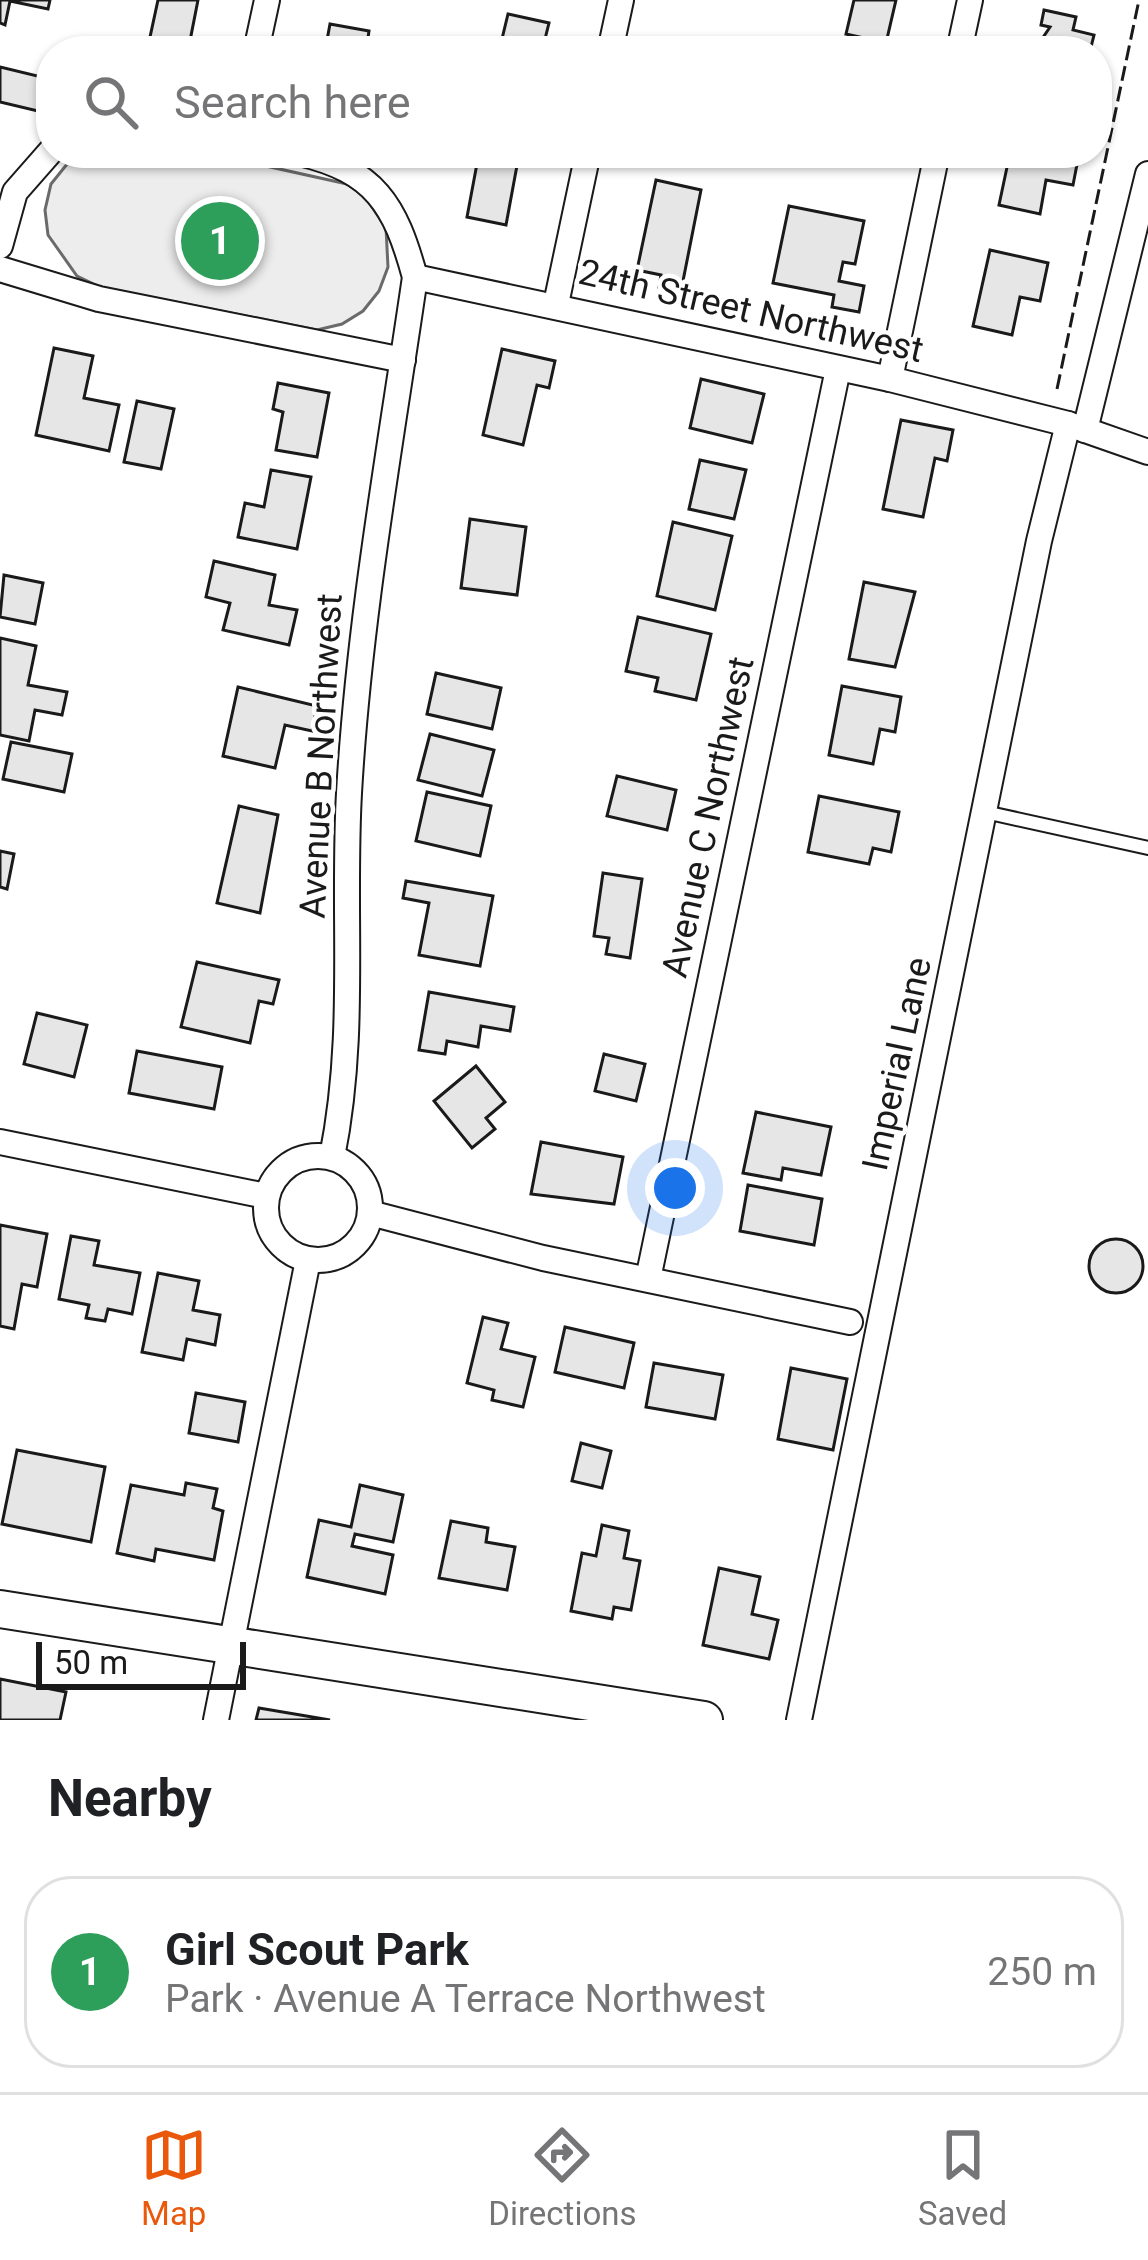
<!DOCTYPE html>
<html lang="en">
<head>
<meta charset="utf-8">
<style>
  :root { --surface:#fff; --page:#f2f2f2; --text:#202124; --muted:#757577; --line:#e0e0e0; --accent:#ea580c }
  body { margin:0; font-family:Roboto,sans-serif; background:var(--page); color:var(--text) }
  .scale { position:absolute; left:36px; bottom:30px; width:210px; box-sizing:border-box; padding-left:12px; border:6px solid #1a1a1a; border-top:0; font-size:33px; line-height:42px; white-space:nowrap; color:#1a1a1a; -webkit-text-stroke:9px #fff; paint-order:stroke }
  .you { position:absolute; left:675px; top:1188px; width:42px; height:42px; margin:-30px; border:9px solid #fff; border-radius:50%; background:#1a73e8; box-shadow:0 0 0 18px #1a73e833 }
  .badge { display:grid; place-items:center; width:78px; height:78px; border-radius:50%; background:var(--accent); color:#fff; font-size:39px; font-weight:700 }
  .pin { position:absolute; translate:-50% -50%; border:6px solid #fff; box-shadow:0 3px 12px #0006 }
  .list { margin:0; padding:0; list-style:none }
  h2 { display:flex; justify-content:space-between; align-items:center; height:156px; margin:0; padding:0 48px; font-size:51px }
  h2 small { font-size:39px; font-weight:400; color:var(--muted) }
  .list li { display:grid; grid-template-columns:78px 1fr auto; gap:36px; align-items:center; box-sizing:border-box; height:192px; margin:0 24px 24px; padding:0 24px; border:3px solid var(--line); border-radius:48px }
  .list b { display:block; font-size:45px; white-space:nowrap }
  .list p { margin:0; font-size:39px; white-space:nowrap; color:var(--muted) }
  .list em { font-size:39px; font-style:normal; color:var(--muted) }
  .icon { flex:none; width:66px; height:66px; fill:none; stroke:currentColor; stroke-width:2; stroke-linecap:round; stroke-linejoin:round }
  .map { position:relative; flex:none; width:1148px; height:1720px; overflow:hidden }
  .search { position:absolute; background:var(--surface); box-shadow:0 3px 9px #0004; left:36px; right:36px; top:36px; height:132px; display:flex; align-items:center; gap:30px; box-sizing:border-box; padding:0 42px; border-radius:48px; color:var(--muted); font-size:45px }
  .sheet { height:372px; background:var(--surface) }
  nav { display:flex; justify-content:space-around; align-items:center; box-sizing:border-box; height:168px; border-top:3px solid var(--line); background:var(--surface); font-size:33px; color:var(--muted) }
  nav a { display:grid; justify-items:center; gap:6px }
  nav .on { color:var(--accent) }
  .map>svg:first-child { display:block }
  .built { fill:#ededed; stroke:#6a6a6a; stroke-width:3 }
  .building { fill:#e6e6e6; stroke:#1a1a1a; stroke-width:3 }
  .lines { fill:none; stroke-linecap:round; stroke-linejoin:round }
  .lane-casing { stroke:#1a1a1a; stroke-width:16 }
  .street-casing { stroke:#1a1a1a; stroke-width:28 }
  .secondary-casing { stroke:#1a1a1a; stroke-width:40 }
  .lane { stroke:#fff; stroke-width:12 }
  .street { stroke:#fff; stroke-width:24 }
  .secondary { stroke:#fff; stroke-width:36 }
  .fence { stroke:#1a1a1a; stroke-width:3; stroke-dasharray:15 6; stroke-linecap:butt }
  .labels { text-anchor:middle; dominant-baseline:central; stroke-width:9; stroke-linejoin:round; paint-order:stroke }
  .street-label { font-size:36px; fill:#1a1a1a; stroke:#fff }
</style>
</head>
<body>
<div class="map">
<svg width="1148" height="1720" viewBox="0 0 1148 1720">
  <rect width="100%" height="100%" fill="#fff"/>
  <path class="built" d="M76,153H207L347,184L364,195L386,228L388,267L379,291L363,311L342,324L317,330L100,287L77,276L48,235L45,210L51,184Z"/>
  <g class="building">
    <path d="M0,0H50L48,9L10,1L5,25L0,23Z"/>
    <path d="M158,0H198L188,51H147Z"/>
    <path d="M854,0H896L886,43L846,34Z"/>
    <path d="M1044,10L1076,17L1073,30L1094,35L1090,51H1052L1053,46L1040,42L1050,27L1041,25Z"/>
    <path d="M508,14L549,23L542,51H482L485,39L501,43Z"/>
    <path d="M330,24L369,31L366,51H325Z"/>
    <path d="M0,67L50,79L42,112L0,102Z"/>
    <path d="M479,153L518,160L506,225L467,217Z"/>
    <path d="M1010,153L1078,159L1073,185L1046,180L1040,214L999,205Z"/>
    <path d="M656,180L701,190L681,291L659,287L661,275L637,270Z"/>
    <path d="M789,206L864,221L855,264L843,262L839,281L864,286L859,312L832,307L834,295L773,283Z"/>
    <path d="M990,250L1048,263L1040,301L1020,297L1012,335L973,326Z"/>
    <path d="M54,348L93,356L84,398L119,405L109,451L36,435Z"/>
    <path d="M502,349L555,361L549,388L537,385L523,445L483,435Z"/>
    <path d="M701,379L764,394L752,443L690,428Z"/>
    <path d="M278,383L329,393L317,457L276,450L283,412L273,409Z"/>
    <path d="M137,401L174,409L161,469L124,462Z"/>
    <path d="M901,420L953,430L947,461L935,458L923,517L883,509Z"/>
    <path d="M700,460L746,470L734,519L689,509Z"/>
    <path d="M271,470L311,477L297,549L238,537L245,503L264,507Z"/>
    <path d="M470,519L526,527L517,595L461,588Z"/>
    <path d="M673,522L732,536L715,610L657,596Z"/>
    <path d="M214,561L275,575L269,605L297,610L289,645L223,630L230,603L206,597Z"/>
    <path d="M4,575L43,583L35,624L0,617Z"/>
    <path d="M864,582L915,592L895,667L849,659Z"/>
    <path d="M638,617L711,634L696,700L655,691L658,678L626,671Z"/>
    <path d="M0,638L36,646L28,685L67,692L62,715L35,710L29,741L0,735Z"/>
    <path d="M436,673L501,688L492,729L427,714Z"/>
    <path d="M842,686L901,697L895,732L880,729L873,764L829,755Z"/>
    <path d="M238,687L317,706L312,731L285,725L275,768L223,756Z"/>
    <path d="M430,734L494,750L482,796L418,780Z"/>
    <path d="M11,742L72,754L64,792L3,779Z"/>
    <path d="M617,776L676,790L667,830L607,816Z"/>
    <path d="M427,792L491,806L480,856L416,841Z"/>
    <path d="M819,796L899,812L891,852L873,848L869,864L808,852Z"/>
    <path d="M239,806L278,815L260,913L217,903Z"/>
    <path d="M0,851L14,854L7,889L0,887Z"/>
    <path d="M603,873L642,879L630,958L606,954L609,938L594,936Z"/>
    <path d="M406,881L493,896L480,966L419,955L429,903L403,898Z"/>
    <path d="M197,962L279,980L273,1004L259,1001L250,1043L181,1027Z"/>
    <path d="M429,992L514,1007L510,1031L481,1026L478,1047L447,1041L445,1054L419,1050Z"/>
    <path d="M37,1013L87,1025L74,1077L24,1064Z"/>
    <path d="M137,1051L222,1067L214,1109L129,1093Z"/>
    <path d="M604,1054L645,1064L636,1101L595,1091Z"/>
    <path d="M476,1066L505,1102L486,1118L495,1129L472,1148L434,1101Z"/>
    <path d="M756,1112L831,1127L821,1175L783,1168L781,1180L743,1173Z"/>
    <path d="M541,1142L623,1157L614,1204L531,1194Z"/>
    <path d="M748,1185L822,1199L814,1245L740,1231Z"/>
    <path d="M0,1225L47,1234L37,1287L22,1284L14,1329L0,1326Z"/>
    <path d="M71,1236L99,1241L94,1265L140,1273L132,1314L108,1309L105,1321L86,1318L89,1305L59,1299Z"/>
    <circle cx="1116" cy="1266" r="27"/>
    <path d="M158,1273L199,1281L193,1310L220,1315L215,1345L187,1339L183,1360L142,1352Z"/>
    <path d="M483,1317L508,1323L501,1349L535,1357L523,1407L492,1400L494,1390L467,1383Z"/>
    <path d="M565,1327L634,1343L624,1388L555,1372Z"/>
    <path d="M654,1363L723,1375L715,1419L646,1407Z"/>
    <path d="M791,1368L847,1379L833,1450L778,1439Z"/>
    <path d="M196,1393L245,1402L238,1442L189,1433Z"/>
    <path d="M581,1443L611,1451L602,1488L572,1481Z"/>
    <path d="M17,1450L105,1467L91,1542L2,1524Z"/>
    <path d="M186,1483L217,1489L213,1508L223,1511L214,1560L156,1549L154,1561L117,1553L131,1485L184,1495Z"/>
    <path d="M360,1485L403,1495L393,1542L355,1534L352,1546L393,1555L385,1594L307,1577L319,1520L351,1527Z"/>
    <path d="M451,1521L488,1528L486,1542L515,1547L507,1590L439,1578Z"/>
    <path d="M602,1525L629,1531L624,1558L640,1561L631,1610L614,1607L612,1619L571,1611L582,1553L596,1556Z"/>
    <path d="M719,1568L760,1577L752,1614L778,1620L769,1659L703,1645Z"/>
    <path d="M0,1679L66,1692L60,1720H0Z"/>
    <path d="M259,1708L330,1720H256Z"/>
  </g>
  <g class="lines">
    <g class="lane-casing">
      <path id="lane" d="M985,812L1148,848"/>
    </g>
    <g class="street-casing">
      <g id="street">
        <path d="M256,51L267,0"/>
        <path d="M610,51L621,0"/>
        <path d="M959,51L970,0"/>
        <path d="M299,153C375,171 395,204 415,277C390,449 359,619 349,793C342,918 357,1033 332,1157"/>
        <path d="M0,246L15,192L51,151"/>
        <path d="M0,269L99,299L403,360"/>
        <path d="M415,277L890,379L1068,424L1148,452"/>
        <path d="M556,304L588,153"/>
        <path d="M890,379L937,153"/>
        <path d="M1085,430L1148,174"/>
        <path d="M0,1142L266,1196"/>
        <circle cx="318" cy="1208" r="52"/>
        <path d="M370,1213L543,1258L850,1322"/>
        <path d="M648,1279L838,369"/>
        <path d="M216,1720L308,1260"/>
        <path d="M799,1720L1039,541L1068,424"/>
      </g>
    </g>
    <g class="secondary-casing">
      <path id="secondary" d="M0,1609L704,1720"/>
    </g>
    <use href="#lane" class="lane"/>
    <use href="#street" class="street"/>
    <use href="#secondary" class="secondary"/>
    <path class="fence" d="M1057,389L1139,0"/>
  </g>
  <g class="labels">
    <g class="street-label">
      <text transform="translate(751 311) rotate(13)">24th Street Northwest</text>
      <text transform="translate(321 756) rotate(-87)">Avenue B Northwest</text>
      <text transform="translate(708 817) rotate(-78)">Avenue C Northwest</text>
      <text transform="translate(897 1064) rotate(-78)">Imperial Lane</text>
    </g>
  </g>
</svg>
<div class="scale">50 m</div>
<div class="you"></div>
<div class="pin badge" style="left:220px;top:241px;background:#2e9e5b">1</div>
<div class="search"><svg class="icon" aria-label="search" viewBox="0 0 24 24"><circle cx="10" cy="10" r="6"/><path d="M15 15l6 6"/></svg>Search here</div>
</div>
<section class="sheet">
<h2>Nearby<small></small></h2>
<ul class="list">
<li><span class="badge" style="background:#2e9e5b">1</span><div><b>Girl Scout Park</b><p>Park · Avenue A Terrace Northwest</p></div><em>250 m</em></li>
</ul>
</section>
<nav>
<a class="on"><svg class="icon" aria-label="map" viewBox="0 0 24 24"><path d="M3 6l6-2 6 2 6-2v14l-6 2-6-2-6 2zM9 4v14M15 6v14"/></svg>Map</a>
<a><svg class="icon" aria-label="directions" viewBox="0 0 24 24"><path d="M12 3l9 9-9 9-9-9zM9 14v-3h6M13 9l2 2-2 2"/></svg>Directions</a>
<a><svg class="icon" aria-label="saved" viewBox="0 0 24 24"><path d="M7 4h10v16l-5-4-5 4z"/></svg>Saved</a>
</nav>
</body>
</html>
